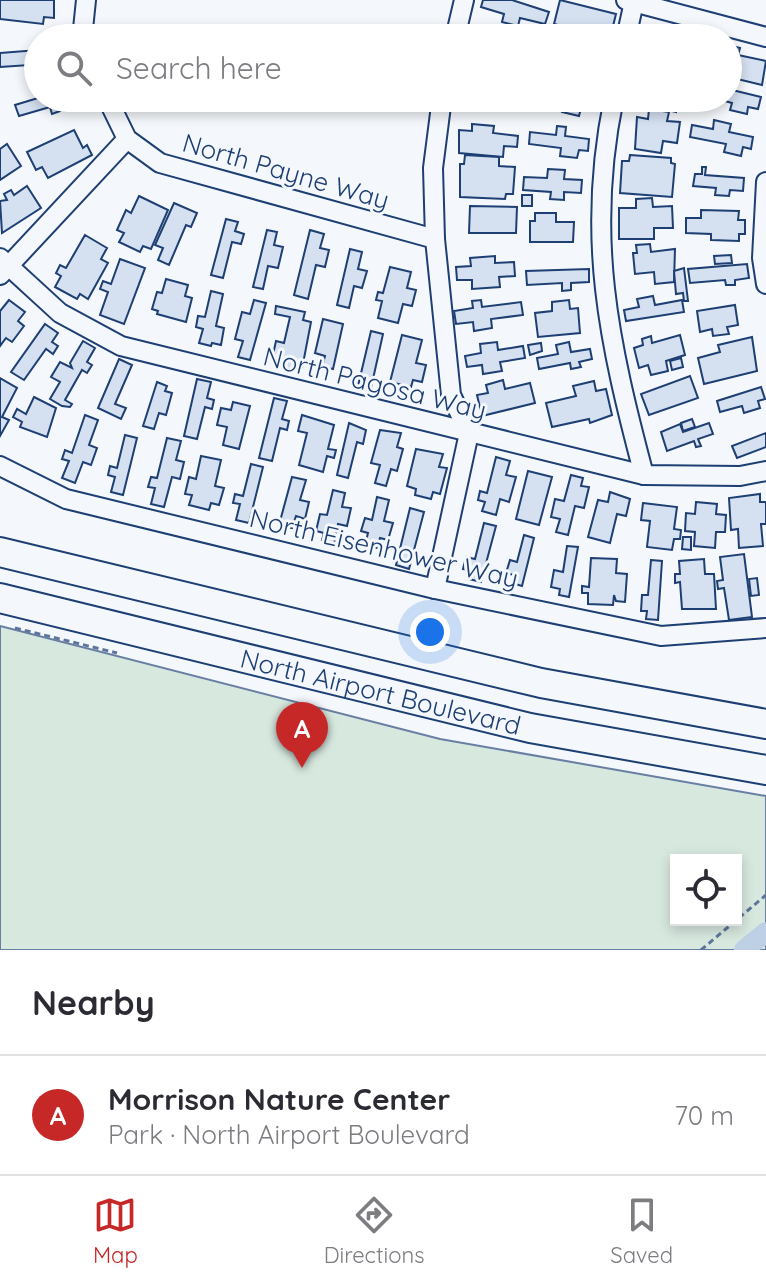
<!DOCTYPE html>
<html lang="en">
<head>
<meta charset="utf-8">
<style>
  :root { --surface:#fff; --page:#f2f2f3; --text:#2b2b33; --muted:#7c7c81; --line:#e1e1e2; --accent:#c62828 }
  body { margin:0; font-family:Quicksand,sans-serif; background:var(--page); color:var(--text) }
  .controls { position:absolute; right:24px; bottom:24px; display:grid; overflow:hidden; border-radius:0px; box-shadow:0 4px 12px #0003 }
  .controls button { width:72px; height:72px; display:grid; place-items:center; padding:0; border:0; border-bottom:2px solid var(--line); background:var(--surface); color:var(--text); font:40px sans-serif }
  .you { position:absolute; left:430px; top:632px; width:28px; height:28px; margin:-20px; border:6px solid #fff; border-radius:50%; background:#1a73e8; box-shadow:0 0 0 12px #1a73e833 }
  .badge { display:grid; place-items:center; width:52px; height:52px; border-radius:50%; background:var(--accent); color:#fff; font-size:26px; font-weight:700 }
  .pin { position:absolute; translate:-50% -66px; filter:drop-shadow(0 2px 4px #0008) }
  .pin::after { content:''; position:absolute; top:42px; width:28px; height:24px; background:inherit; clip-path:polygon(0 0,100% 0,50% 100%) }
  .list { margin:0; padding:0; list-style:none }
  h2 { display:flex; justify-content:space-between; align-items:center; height:104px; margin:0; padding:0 32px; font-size:34px }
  h2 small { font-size:26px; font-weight:400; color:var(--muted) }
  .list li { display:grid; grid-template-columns:52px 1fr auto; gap:24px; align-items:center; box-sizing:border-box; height:120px; padding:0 32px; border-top:2px solid var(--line) }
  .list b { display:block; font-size:30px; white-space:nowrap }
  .list p { margin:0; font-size:26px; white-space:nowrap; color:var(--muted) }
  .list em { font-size:26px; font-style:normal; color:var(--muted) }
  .icon { flex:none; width:44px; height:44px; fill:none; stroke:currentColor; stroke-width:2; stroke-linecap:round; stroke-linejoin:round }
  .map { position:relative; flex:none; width:766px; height:950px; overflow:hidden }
  .search { position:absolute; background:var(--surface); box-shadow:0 4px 12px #0003; left:24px; right:24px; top:24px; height:88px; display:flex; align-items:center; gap:20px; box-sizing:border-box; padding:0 28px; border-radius:44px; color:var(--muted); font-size:30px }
  .sheet { height:224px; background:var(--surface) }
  nav { display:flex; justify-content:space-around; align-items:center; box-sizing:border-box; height:112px; border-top:2px solid var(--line); background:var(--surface); font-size:22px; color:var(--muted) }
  nav a { display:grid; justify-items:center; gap:4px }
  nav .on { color:var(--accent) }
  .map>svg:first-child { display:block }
  .green { fill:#d7e8df; stroke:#687fa3; stroke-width:2; fill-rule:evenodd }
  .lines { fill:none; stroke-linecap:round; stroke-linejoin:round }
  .canal { stroke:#bed0e5; stroke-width:20 }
  .building { fill:#d5e0f0; stroke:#1d3f73; stroke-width:2 }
  .minor-casing { stroke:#1d3f73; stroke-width:22 }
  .primary-casing { stroke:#1d3f73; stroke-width:32 }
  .path { stroke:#5e769c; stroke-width:3; stroke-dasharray:6 4; stroke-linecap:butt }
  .minor { stroke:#f4f7fb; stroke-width:18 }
  .primary { stroke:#f4f7fb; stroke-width:28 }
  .labels { text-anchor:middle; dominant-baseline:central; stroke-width:6; stroke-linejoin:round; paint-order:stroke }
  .street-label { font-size:26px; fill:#1d3f73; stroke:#f4f7fb }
</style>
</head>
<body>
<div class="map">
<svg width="766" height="950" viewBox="0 0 766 950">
  <rect width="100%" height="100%" fill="#f4f7fb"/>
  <path class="green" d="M0,626L440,739L766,796V950H0ZM676,860H736V920H676Z"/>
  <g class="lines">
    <path class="canal" d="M744,950L766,932"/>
  </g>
  <g class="building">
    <path d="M0,0H54V18L44,17L43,24L0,19Z"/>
    <path d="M483,0H512L549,12L545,24L520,18L518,26L502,22L504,14L481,7Z"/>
    <path d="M560,0L616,14L610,38L554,24Z"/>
    <path d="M656,27L672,31L670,38H642L643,33L654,36Z"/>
    <path d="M728,45L740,48L738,55L766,61L762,85L729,77Z"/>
    <path d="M38,50V72L29,73V65L0,67V53Z"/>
    <path d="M728,89L761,97L758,109L748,107L747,114L730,110L732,103L714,98H728Z"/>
    <path d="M38,98H75V100L59,105L60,111L52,114L50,107L19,116L15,105Z"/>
    <path d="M482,98H529L528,106Z"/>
    <path d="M535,98H590L587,110L581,108L579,116L562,112L563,105Z"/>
    <path d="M635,98H676V112L634,102Z"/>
    <path d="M649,109L669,112L667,121L680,122L677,143L663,141L661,153L635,149L637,117L648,119Z"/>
    <path d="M714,120L731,124L729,132L753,137L751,149L743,147L741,156L724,152L726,144L690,137L692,125L713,129Z"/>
    <path d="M472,124L494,126L493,133L518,136L517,147L504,146L503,157L459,153V130L472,131Z"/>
    <path d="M557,126L566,127L565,136L589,139L588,151L579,150L577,158L560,156L561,148L529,144L530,132L556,135Z"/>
    <path d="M74,130L83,148L87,145L92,155L48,178L42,167L36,170L27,152Z"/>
    <path d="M7,144L21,166L0,180V149Z"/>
    <path d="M465,155L499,157V166L515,167L513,194H506L505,199L460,197V164H464Z"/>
    <path d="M630,155L671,158V163L675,164L672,197L620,193L622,161H629Z"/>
    <path d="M702,167H706L705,175L744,178L743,191L730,190L729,196L715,195L716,188L693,186L695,174H702Z"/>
    <path d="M548,169L565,170L564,179L582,180L581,193L564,192V200L550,199L551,192L523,190L524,177L547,178Z"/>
    <path d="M27,186L41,208L2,233L0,201L7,200L4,194L11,190L14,195Z"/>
    <rect x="522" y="195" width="10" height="11"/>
    <path d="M139,196L168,210L151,249L143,246L140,252L119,242L124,233L117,230L126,210L131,213Z"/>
    <path d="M652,198L653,207L672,206L673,228H654V239H619V208H636V199Z"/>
    <path d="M174,203L197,213L191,227L186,225L169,265L158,260L163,248L155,245Z"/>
    <path d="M470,206L517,207L516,233H469Z"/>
    <path d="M701,210L739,211L738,220H745V234H739V241L711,240V234L686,233V218H701Z"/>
    <path d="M535,213H556V222H574L573,242H530V221H535Z"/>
    <path d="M226,219L238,222L235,231L244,234L241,244L232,242L223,278L211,275Z"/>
    <path d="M267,230L277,232L274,245L283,247L278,268L268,266L263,289L253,287Z"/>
    <path d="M310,230L324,234L320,248L329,250L325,267L316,265L308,299L294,295Z"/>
    <path d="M85,235L107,248L101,259L108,263L88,299L80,294L77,299L55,287L61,276L56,273L60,265L66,268Z"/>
    <path d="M650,244L651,252L675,249L674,282L655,284L654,272L635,274L633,253H637L636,245Z"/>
    <path d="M350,249L362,252L358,269L367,271L362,288L354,286L349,308L337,305Z"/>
    <path d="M731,255L732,263L715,264L714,256Z"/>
    <path d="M495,256V263L514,262L515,276L499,277L500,287L472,289V280H457L456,267L471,266L470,258Z"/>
    <path d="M120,259L145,268L124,324L100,315L108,292L100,289L103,281L111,284Z"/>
    <path d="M747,264L749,278L735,280V285H726L725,280L690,283L688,269Z"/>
    <path d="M390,267L411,272L407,288L416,290L412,306L403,304L398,323L378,318L382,301L376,300L378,292L383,293Z"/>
    <path d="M684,268L688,301H684L683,293L676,294L674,271Z"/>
    <path d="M589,269V282L571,283V290L562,291V283L527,285L526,271Z"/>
    <path d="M166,279L188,285L185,296L192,298L186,322L157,314L158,311L152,309L157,292L162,293Z"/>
    <path d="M211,291L223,294L216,326L224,328L221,345L212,343L211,346L199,343L203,329L196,327L198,316L205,317Z"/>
    <path d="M653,296L655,305L682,300L684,312L626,321L624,310L639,307L637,299Z"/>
    <path d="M9,300L25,312L18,321L24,326L12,342L6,338L0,346V311Z"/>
    <path d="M254,300L266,303L250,360L238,357L243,341L235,339L242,312L250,314Z"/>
    <path d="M481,300L482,307L521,302L523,315L491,319L492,328L474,331L473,322L456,324L454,311L473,308L472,301Z"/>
    <path d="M569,300L570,309L578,308L580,333L538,337L535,313L552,311V302Z"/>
    <path d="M735,305L738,325L727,327L729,334L713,336L712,329L700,332L697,311Z"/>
    <path d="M276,306L305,312L303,320L311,322L302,369L278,367L279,360L272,359L276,341L284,343L290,317L275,314Z"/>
    <path d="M323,319L343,324L333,369L322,367L325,356L315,353Z"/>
    <path d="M45,324L58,333L52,342L58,346L53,354L46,349L24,380L11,372Z"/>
    <path d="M371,331L383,334L371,388L358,386Z"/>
    <path d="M402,335L422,340L416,363L426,365L422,382L413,380L411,387L390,382Z"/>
    <path d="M680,335L685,355L666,361L668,371L651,375L648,365L639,368L634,348L643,345L642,339L651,336L652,343Z"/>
    <path d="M752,337L757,371L704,384L698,358L720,352L718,345Z"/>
    <path d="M83,341L95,348L87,362L92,365L87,373L82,370L65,400L72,404L70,407L62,406L50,399L60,382L51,377L60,362L72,368L70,363Z"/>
    <path d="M497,342L498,350L523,346L525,358L500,362L502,371L483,374L482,365L467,367L465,356L481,353L480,344Z"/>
    <path d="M569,342L571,352L590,349L592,359L579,362L581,367L571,369L570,363L539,369L537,358L558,354L556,345Z"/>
    <path d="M541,343L542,351L530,355L528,345Z"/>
    <path d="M681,358L683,367L672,370L670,361Z"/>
    <path d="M119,359L132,365L115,404L126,408L121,419L98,408Z"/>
    <path d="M690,376L698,398L649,415L641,394Z"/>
    <path d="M0,378L17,388L2,417L9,420L0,436Z"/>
    <path d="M197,379L211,382L207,398L214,400L212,409L205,407L197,439L184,436Z"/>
    <path d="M503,380L505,389L530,383L535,403L482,416L477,395L488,393L486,385Z"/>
    <path d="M594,381L596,391L606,389L612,415L590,423L589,419L552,427L546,403L576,396L573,386Z"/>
    <path d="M157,382L167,386L165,391L172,393L166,415L159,413L154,429L143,426Z"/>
    <path d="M761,387L765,399L758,401L760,408L744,413L742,406L720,412L717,401Z"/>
    <path d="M34,397L56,408L47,437L20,427L22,422L13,417L17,409L26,414Z"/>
    <path d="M274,398L287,401L282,419L289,421L287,430L280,428L272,461L259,458Z"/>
    <path d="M233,402L250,406L239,449L223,445L227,427L217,425L221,408L231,410Z"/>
    <path d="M85,415L98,420L89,445L97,448L91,465L83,462L75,483L62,478L69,461L62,459L65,450L72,453Z"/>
    <path d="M302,415L334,425L328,449L336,450L334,458L327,456L323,472L299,465L307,433L298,431Z"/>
    <path d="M692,419L695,427L683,431L681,423Z"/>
    <path d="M349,423L366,430L363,444L357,442L348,478L337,475Z"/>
    <path d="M709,423L713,434L698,439L701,446L696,447L694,441L667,451L661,432L680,424L683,432Z"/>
    <path d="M380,430L401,433L397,447L403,449L397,471L391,469L386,486L375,483L380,465L371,463Z"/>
    <path d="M766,433V447L737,458L732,446Z"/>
    <path d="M125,435L137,438L123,495L111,492L115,477L108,475L110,466L117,468Z"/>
    <path d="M167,438L181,441L176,460L184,462L180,479L172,477L164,507L151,504L155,488L148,487L151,477L157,478Z"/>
    <path d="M416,449L443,454L439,467L447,468L440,494L433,492L431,499L415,495L416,489L407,486Z"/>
    <path d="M201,456L221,460L215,486L224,488L219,505L211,503L209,510L189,505L192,495L185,494L189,477L196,479Z"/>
    <path d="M496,457L510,461L506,475L516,477L509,502L500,499L496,515L482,511L485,502L478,500L480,491L487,493Z"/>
    <path d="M251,464L263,467L249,523L236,520L240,504L233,503L235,494L243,496Z"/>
    <path d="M528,471L552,477L539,525L516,519Z"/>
    <path d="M571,475L583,478L581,486L589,487L584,508L575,506L568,535L556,532L560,519L551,517L555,499L564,501Z"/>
    <path d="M292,477L306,480L300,500L309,502L305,519L296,516L292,528L279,525Z"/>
    <path d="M333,490L345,493L342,507L351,508L347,526L338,524L334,543L322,540L324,533L316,531L320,514L327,515Z"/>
    <path d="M610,492L630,499L626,516L617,514L610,543L588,537L598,500L608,502Z"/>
    <path d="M760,494V502H766V524H761L763,546L739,548L738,529L731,530L729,498Z"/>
    <path d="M377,497L389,500L384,521L393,523L388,540L380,538L377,548L365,545L368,533L361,531L365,518L372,520Z"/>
    <path d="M696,502L717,504L716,514L726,515L725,532H716L715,548L694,546L695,532L685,531L686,513L695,514Z"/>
    <path d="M643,503L677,507L674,529L681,530L680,539H674L672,550L647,547L650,521L641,520Z"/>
    <path d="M410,508L424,512L409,569L396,565Z"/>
    <path d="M484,523L496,526L481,582L469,579L471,571L463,569L466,557L475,559Z"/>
    <path d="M524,535L534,538L522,586L512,583L514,575L506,573L510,560L517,562Z"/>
    <path d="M683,537H691V550L682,549Z"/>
    <path d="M567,546L578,547L569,597L559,595L560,589L551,587L554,570L563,572Z"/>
    <path d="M744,554L752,617L729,620L724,588L718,589L717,581L723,580L720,557Z"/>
    <path d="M591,558L617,559L616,573L627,574L625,602L616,601L614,595L613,605L588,604V593H582V586L589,587Z"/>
    <path d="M704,559L705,574H714L716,609H682L680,582L675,583V574H680L679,561Z"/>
    <path d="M651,560L662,561L658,620L646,619L647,611H641L642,595H648Z"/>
    <path d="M757,578L759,595L751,596L749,579Z"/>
  </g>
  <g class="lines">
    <g class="minor-casing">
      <g id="minor">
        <path d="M626,0L766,37"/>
        <path d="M86,38L83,29L86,0"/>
        <path d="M455,38L464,0"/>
        <path d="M626,38L634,2"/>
        <path d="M107,98L127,139L160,163L435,239"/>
        <path d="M614,98C585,236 609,343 644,475"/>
        <path d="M766,182L762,258L766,284"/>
        <path d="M0,258L60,313L121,346L644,475L740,476L766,471"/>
        <path d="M0,275L127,139"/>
        <path d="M0,466L66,499L435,589L661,636L766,628"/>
        <path d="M435,589L469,433L451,395L435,239L433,168L442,98"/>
      </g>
    </g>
    <g class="primary-casing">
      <g id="primary">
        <path d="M0,552L541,683L766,724"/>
        <path id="s1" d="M0,598L530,728L766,770"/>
      </g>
    </g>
    <g class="path">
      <path d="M15,628L117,653"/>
      <path d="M701,950L766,895"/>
    </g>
    <use href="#minor" class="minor"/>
    <use href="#primary" class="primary"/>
  </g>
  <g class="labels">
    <g class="street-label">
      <text transform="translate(286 171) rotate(16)">North Payne Way</text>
      <text transform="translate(375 383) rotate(14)">North Pagosa Way</text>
      <text transform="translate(384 548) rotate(13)">North Eisenhower Way</text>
      <text stroke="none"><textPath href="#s1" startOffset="392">North Airport Boulevard</textPath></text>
    </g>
  </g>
</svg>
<div class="controls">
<button><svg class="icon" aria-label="locate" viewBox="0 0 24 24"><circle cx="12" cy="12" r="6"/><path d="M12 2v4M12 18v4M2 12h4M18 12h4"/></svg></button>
</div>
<div class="you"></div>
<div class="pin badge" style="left:302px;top:768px">A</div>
<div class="search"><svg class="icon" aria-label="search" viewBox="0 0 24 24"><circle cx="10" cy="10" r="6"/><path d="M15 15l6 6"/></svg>Search here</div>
</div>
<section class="sheet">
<h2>Nearby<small></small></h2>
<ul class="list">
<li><span class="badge">A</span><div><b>Morrison Nature Center</b><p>Park · North Airport Boulevard</p></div><em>70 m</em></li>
</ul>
</section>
<nav>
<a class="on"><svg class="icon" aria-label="map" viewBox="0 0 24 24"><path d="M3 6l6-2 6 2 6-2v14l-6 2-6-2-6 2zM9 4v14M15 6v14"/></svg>Map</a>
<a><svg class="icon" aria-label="directions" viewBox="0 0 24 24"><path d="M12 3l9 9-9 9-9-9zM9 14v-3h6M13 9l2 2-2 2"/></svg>Directions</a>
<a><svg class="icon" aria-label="saved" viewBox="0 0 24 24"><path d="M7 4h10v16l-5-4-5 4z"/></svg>Saved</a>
</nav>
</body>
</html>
